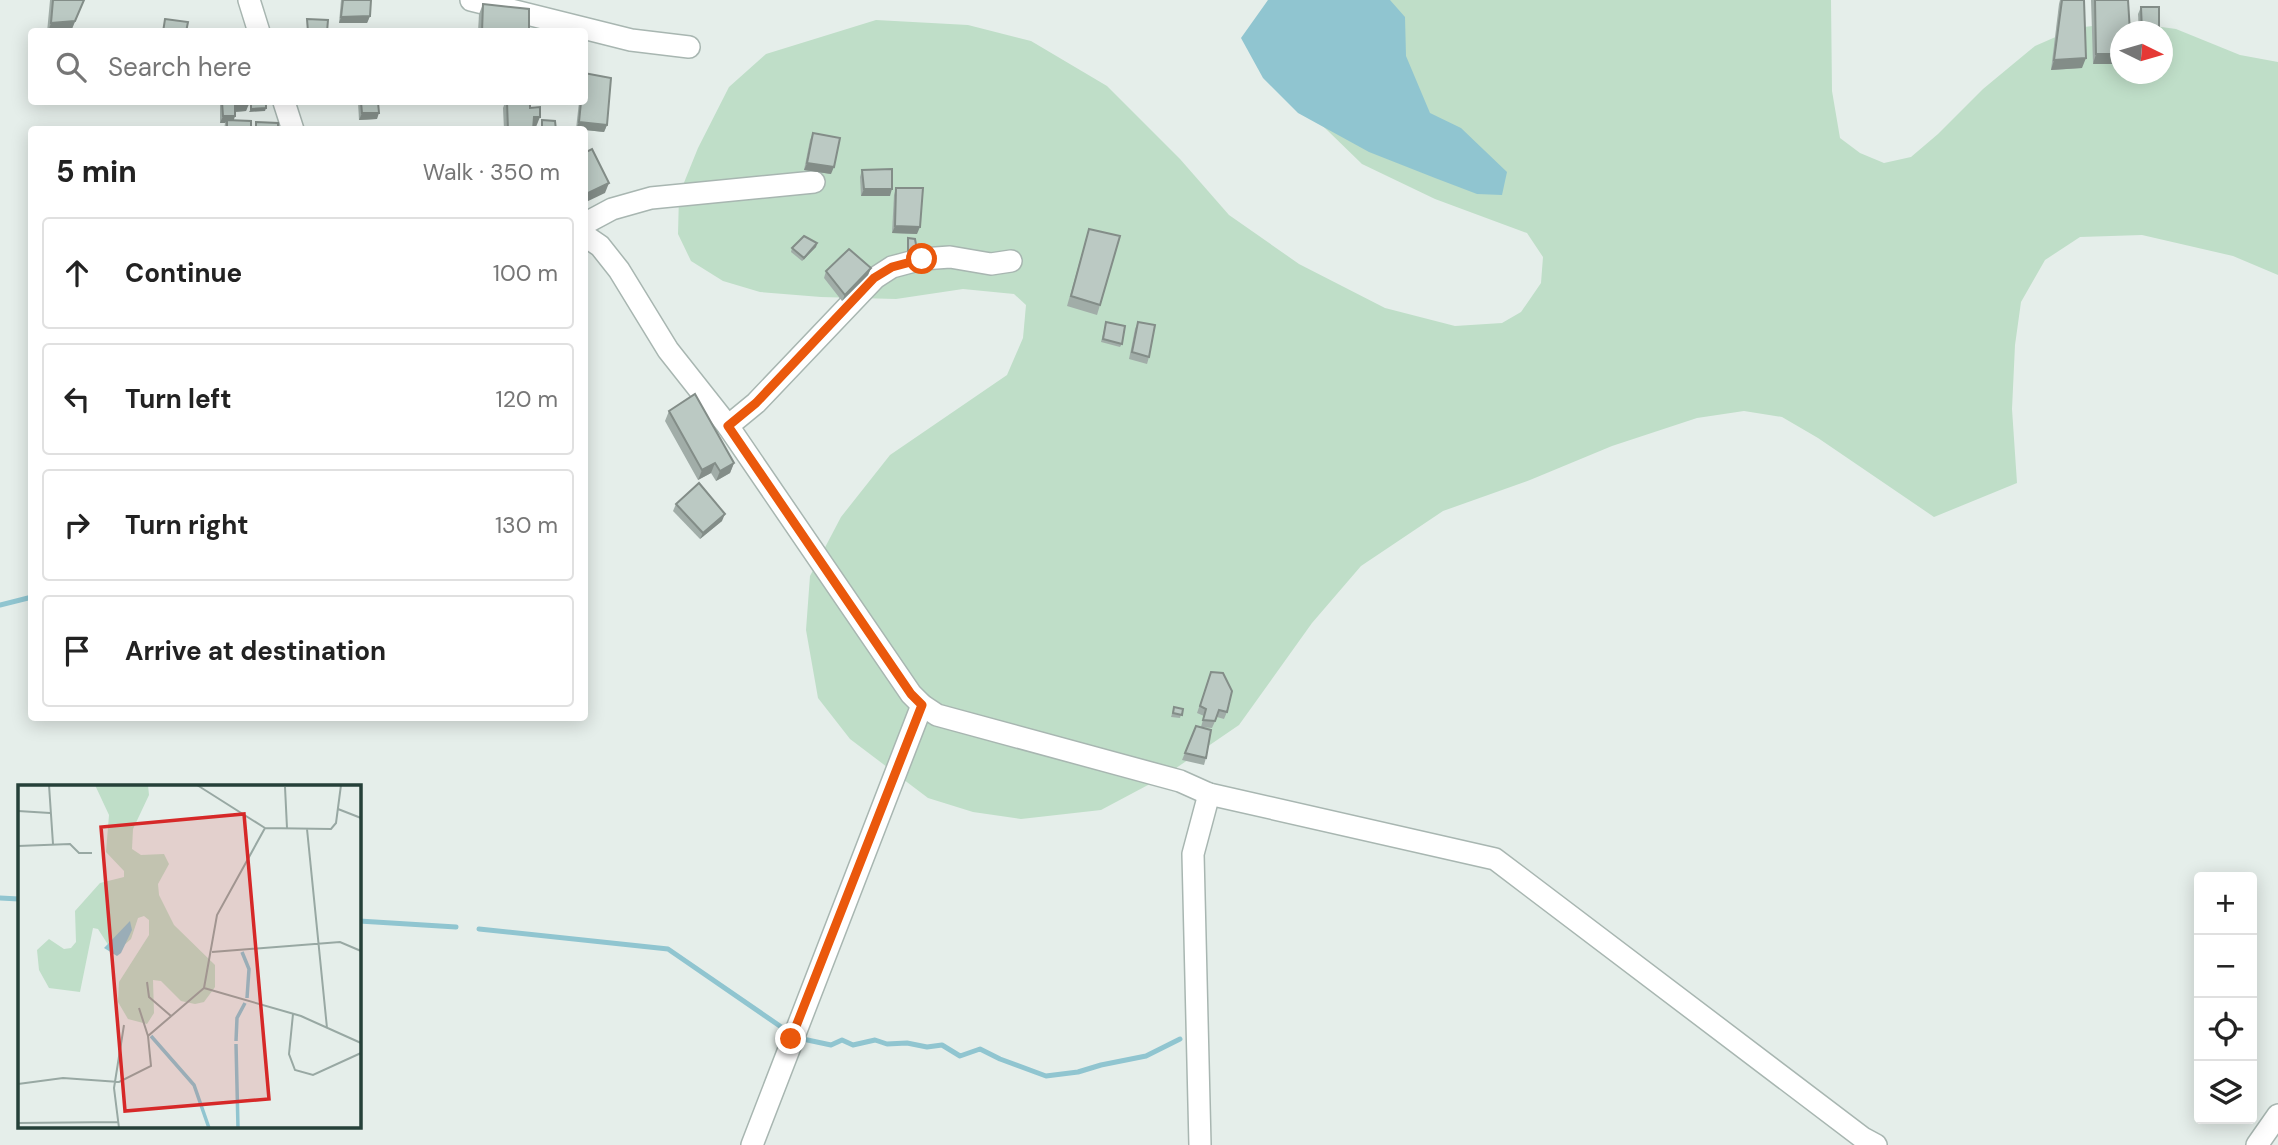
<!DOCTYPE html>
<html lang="en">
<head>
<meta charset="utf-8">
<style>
  :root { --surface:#fff; --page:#f2f2f2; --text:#222; --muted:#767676; --line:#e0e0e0 }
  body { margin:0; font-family:"DM Sans",sans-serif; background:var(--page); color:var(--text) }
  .controls { position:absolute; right:21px; bottom:21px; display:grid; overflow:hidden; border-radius:7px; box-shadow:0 4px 18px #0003 }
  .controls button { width:63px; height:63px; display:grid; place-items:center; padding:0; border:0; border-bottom:2px solid var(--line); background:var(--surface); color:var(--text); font:35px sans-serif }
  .compass { position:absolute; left:2110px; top:21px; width:63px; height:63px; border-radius:50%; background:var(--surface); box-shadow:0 4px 18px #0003; rotate:95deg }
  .stop { position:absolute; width:21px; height:21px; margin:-16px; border:5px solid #ea580c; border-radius:50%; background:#fff }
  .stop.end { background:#ea580c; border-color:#fff; box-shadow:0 2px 7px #0008 }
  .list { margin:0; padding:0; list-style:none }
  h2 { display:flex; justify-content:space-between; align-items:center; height:91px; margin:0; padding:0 28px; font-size:30px }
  h2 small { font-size:23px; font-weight:400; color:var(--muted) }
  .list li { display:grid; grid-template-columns:46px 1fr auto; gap:21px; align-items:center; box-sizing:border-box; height:112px; margin:0 14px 14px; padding:0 14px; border:2px solid var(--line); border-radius:7px }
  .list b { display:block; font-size:26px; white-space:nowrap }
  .list em { font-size:23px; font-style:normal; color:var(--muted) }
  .icon { flex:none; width:38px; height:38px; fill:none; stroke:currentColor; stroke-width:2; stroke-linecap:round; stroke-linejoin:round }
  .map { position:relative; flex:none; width:2278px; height:1145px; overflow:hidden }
  .search { position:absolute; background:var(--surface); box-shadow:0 4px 18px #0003; left:28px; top:28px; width:560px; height:77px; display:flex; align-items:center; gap:18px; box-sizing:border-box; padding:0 24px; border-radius:7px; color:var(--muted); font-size:26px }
  .panel { position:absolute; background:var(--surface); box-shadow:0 4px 18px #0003; left:28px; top:126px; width:560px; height:595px; border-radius:7px }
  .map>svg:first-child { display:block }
  .green { fill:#bfdec8; fill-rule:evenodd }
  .water { fill:#90c5d0 }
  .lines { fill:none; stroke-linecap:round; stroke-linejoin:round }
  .stream { stroke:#90c5d0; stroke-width:5 }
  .minor-casing { stroke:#a8b6b1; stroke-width:24 }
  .minor { stroke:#fff; stroke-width:21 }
  .wall { fill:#a1ada8 }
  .shaded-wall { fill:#838d88 }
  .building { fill:#bbc9c3; stroke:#838d88; stroke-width:2 }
  .route { stroke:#ea580c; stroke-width:9 }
  .inset-river { fill:none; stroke:#90c5d0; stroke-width:3.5 }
  .inset-road { fill:none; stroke:#98a8a3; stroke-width:2 }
  .view { fill:#d62828; fill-opacity:0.15; stroke:#d62828; stroke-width:3.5 }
  .inset-edge { fill:none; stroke:#254039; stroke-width:3.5 }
</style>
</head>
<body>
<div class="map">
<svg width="2278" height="1145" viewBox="0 0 2278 1145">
  <rect width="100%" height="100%" fill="#e5eeea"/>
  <path class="green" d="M1268,0H1831L1832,91L1840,138L1860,153L1884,163L1911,157L1938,134L1983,89L2035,46L2076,28L2125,22L2176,29L2240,55L2278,62V275L2233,256L2142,235L2080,237L2045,260L2021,302L2015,345L2012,409L2017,483L1934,517L1818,438L1782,417L1744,411L1697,418L1612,446L1530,480L1443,511L1361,566L1312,623L1239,725L1163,777L1101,810L1021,819L973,812L928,798L850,739L818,698L806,630L810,576L841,517L890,455L1007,375L1023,338L1026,305L1014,294L963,289L896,299L821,297L760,292L723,281L691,261L678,234L679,195L698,148L729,87L766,54L876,20L968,25L1031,41L1107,86L1180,159L1229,215L1299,264L1385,308L1455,326L1502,323L1521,312L1541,283L1543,257L1527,233L1435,199L1362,164L1293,97L1258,22ZM2120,32H2162V74H2120Z"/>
  <path class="water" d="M1268,0H1390L1405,17L1406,56L1430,113L1461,128L1507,172L1502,195L1477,194L1435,178L1369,152L1298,113L1263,78L1241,38Z"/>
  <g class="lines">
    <g class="stream">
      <path d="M0,605L32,597"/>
      <path d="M0,898L19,899"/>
      <path d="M359,921L456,927"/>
      <path d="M479,929L668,949L790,1033"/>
      <path d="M798,1038L831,1045L842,1040L853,1045L875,1040L887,1044L907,1043L927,1047L942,1045L960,1056L980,1049L1000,1059L1046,1076L1078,1072L1101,1065L1146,1056L1180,1039"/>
    </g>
    <g class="minor-casing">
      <g id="minor">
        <path d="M249,0L259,32"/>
        <path d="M471,0L631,40L689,47"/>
        <path d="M284,102L293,130"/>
        <path d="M584,224L612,209L651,198L814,182"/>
        <path d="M584,235L600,246L619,270L668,350L728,426L911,694L922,705L937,715L1180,781L1209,794L1495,859L1863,1138L1876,1145"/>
        <path d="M728,426L756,403L875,278L892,267L922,259L950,257L991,264L1011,261"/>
        <path d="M752,1145L922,705"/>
        <path d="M1200,1145L1193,854L1209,794"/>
        <path d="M2257,1145L2278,1115"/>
      </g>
    </g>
    <use href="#minor" class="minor"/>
  </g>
  <g class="wall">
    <path d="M50,0H84L71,31L47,32Z"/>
    <path d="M341,0H371L370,16L367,23H339Z"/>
    <path d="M2060,0H2084L2082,68L2051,70L2059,4Z"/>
    <path d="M2091,0H2128L2093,64Z"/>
    <path d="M483,4L529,32H478L479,14Z"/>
    <path d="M2141,7L2159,32H2139L2138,14Z"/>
    <path d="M220,102H248L246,111L235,112L234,120L251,130H224L225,123H220Z"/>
    <path d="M358,102H378L377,119L359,120Z"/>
    <path d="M505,102L530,108L536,127H533V130H504L503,108Z"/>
    <path d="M579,102H584L607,125L604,132L576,129Z"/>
    <path d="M813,133L831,174L804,170L810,140Z"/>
    <path d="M862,170L890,196H861L860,177Z"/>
    <path d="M896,188L917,234L892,233L894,195Z"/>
    <path d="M1089,229L1100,305L1097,315L1067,306Z"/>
    <path d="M817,243L816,247L802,261L791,252L792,248Z"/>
    <path d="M871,268L868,275L842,301L824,278L826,271Z"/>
    <path d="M1106,322L1122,344L1120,347L1101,342Z"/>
    <path d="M1138,322L1149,357L1147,364L1129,359L1135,329Z"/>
    <path d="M669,411L734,463L730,473L716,481L711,473L698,480L665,421Z"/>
    <path d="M676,504L722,521L700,539L673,511Z"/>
    <path d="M1211,672L1227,712L1224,719L1217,717L1212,728L1201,727L1204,716L1197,713Z"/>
    <path d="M1174,707L1183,709L1180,718L1171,717Z"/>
    <path d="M1196,726L1206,758L1204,765L1182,760Z"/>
  </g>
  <g class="shaded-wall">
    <path d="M84,0L71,31L48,32L51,23Z"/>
    <path d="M370,16L367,23H339L341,17Z"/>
    <path d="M2096,54H2120V64H2093Z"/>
    <path d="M2086,58L2082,68L2051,70L2054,60Z"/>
    <path d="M249,104L246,111L233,112L235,105Z"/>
    <path d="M266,108L265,111L249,112L251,109Z"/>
    <path d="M362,113H379L377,119L359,120Z"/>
    <path d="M223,116H235L233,122L227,120L225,123H220Z"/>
    <path d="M534,117H540L536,127L530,128Z"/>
    <path d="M579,122L607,125L604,132L576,129Z"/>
    <path d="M807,163L834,167L831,174L804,170Z"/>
    <path d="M609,183L605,193L584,203V195Z"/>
    <path d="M864,189H892L890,196H861Z"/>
    <path d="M895,226L920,227L917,234L892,233Z"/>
    <path d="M817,243L816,247L802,261L804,258Z"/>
    <path d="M908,250H917L916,254H907Z"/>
    <path d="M871,268L868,275L842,301L845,295Z"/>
    <path d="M715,463L711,473L698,480L702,470Z"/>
    <path d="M734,463L730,473L716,481L720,471Z"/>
    <path d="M725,514L722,521L700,539L703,533Z"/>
  </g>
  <g class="building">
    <path d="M53,0H84L75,21L51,23Z"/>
    <path d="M343,0H371L370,16L341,17Z"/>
    <path d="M2062,0H2084L2086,58L2054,60Z"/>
    <path d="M2095,0H2128L2130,32H2120V54H2096Z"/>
    <path d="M483,4L529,9V32H482Z"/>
    <path d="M2141,7H2159V32H2142Z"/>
    <path d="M165,19L188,22L186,32H163Z"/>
    <path d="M307,19L328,20L327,32H308Z"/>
    <path d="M584,73L611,78L607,125L579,122L581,102H584Z"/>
    <path d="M222,102H248L249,104L235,105V116H223Z"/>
    <path d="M251,102H266V108L251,109Z"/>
    <path d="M361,102H378L379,113H362Z"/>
    <path d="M507,102H530V108L540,107V117H534L533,130H508Z"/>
    <path d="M227,120L251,121V130H227Z"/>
    <path d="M542,120L555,121L556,130H542Z"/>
    <path d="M256,122L278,123V130H256Z"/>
    <path d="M813,133L840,138L834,167L807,163Z"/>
    <path d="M592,149L609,183L584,195V153Z"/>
    <path d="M892,169V189H864L862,170Z"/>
    <path d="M896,188H923L920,227L895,226Z"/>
    <path d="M1089,229L1120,236L1100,305L1071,296Z"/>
    <path d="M804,236L817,243L804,258L792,248Z"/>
    <path d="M908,238L915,239L917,250H908Z"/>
    <path d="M849,249L871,268L845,295L826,271Z"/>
    <path d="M1106,322L1125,326L1122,344L1103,339Z"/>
    <path d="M1138,322L1155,325L1149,357L1132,352Z"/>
    <path d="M695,394L734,463L720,471L715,463L702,470L669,411Z"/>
    <path d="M699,483L725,514L703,533L676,504Z"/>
    <path d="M1211,672L1223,673L1232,691L1227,712L1219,710L1215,721L1203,720L1206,709L1200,706Z"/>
    <path d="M1174,707L1183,709L1182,715L1173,713Z"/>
    <path d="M1196,726L1211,730L1206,758L1185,753Z"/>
  </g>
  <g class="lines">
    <path class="route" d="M791,1039L922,705L911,694L728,426L756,403L874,278L892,267L922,259"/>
  </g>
  <g transform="translate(18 785)">
    <rect width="343" height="343" fill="#e5eeea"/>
    <path d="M77,0H130L131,10L115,44L114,64L123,70L146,69L151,79L140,99L141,110L156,140L197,180V202L186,217L177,219L163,216L143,196L135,195L136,228L129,239L110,234L100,217L101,197L131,150V135L126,131L120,133L113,154L96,169L80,144L75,143L62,207L31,203L21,185L19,165L31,154L46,164L53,163L58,157L57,126L82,98L106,92V86L88,67L91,30Z" fill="#bfdec8"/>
    <path d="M112,136L114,145L103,168L99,171L86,163Z" fill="#90c5d0"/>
    <path class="inset-river" d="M224,167L231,184L229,213M133,251L176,300L191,343M218,256L219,233L227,218M218,259L220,343"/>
    <path class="inset-road" d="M31,0L35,59M179,0L247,43M267,2L269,43M320,24L343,33M0,26L32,28M289,44L309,243M0,61L52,59L61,68H74M194,167L322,157L343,166M129,197L131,212L153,231M186,203L283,231L343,258M121,223L130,251M275,229L271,269L277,285L295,290L343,268M0,299L45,293L101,297L133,281L130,251L186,203L199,130L247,43L313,44L318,38L323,0M0,338L101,337M101,343L96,303L106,240"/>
    <path class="view" d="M226,29L251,314L107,326L83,42Z"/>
    <rect width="343" height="343" class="inset-edge"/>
  </g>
</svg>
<div class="controls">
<button>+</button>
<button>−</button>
<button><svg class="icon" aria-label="locate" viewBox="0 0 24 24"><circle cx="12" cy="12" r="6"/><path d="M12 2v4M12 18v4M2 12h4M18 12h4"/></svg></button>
<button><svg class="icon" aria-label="layers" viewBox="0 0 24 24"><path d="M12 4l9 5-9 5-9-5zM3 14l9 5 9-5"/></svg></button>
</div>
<svg class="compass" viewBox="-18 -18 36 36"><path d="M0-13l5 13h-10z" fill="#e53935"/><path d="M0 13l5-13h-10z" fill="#767676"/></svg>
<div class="stop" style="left:922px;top:259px"></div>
<div class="stop end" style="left:791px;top:1039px"></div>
<div class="search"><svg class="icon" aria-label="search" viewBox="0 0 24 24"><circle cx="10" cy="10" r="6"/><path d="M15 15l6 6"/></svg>Search here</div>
<section class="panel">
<h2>5 min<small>Walk · 350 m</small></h2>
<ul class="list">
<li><svg class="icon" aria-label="ahead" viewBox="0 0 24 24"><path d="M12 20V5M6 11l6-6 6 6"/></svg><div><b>Continue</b></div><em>100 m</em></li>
<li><svg class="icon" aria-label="left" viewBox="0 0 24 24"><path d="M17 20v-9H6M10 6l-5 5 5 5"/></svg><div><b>Turn left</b></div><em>120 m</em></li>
<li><svg class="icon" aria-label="right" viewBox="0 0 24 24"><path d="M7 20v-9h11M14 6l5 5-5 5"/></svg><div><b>Turn right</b></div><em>130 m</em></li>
<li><svg class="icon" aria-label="arrive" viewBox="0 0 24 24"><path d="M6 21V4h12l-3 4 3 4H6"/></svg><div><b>Arrive at destination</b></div></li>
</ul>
</section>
</div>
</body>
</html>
